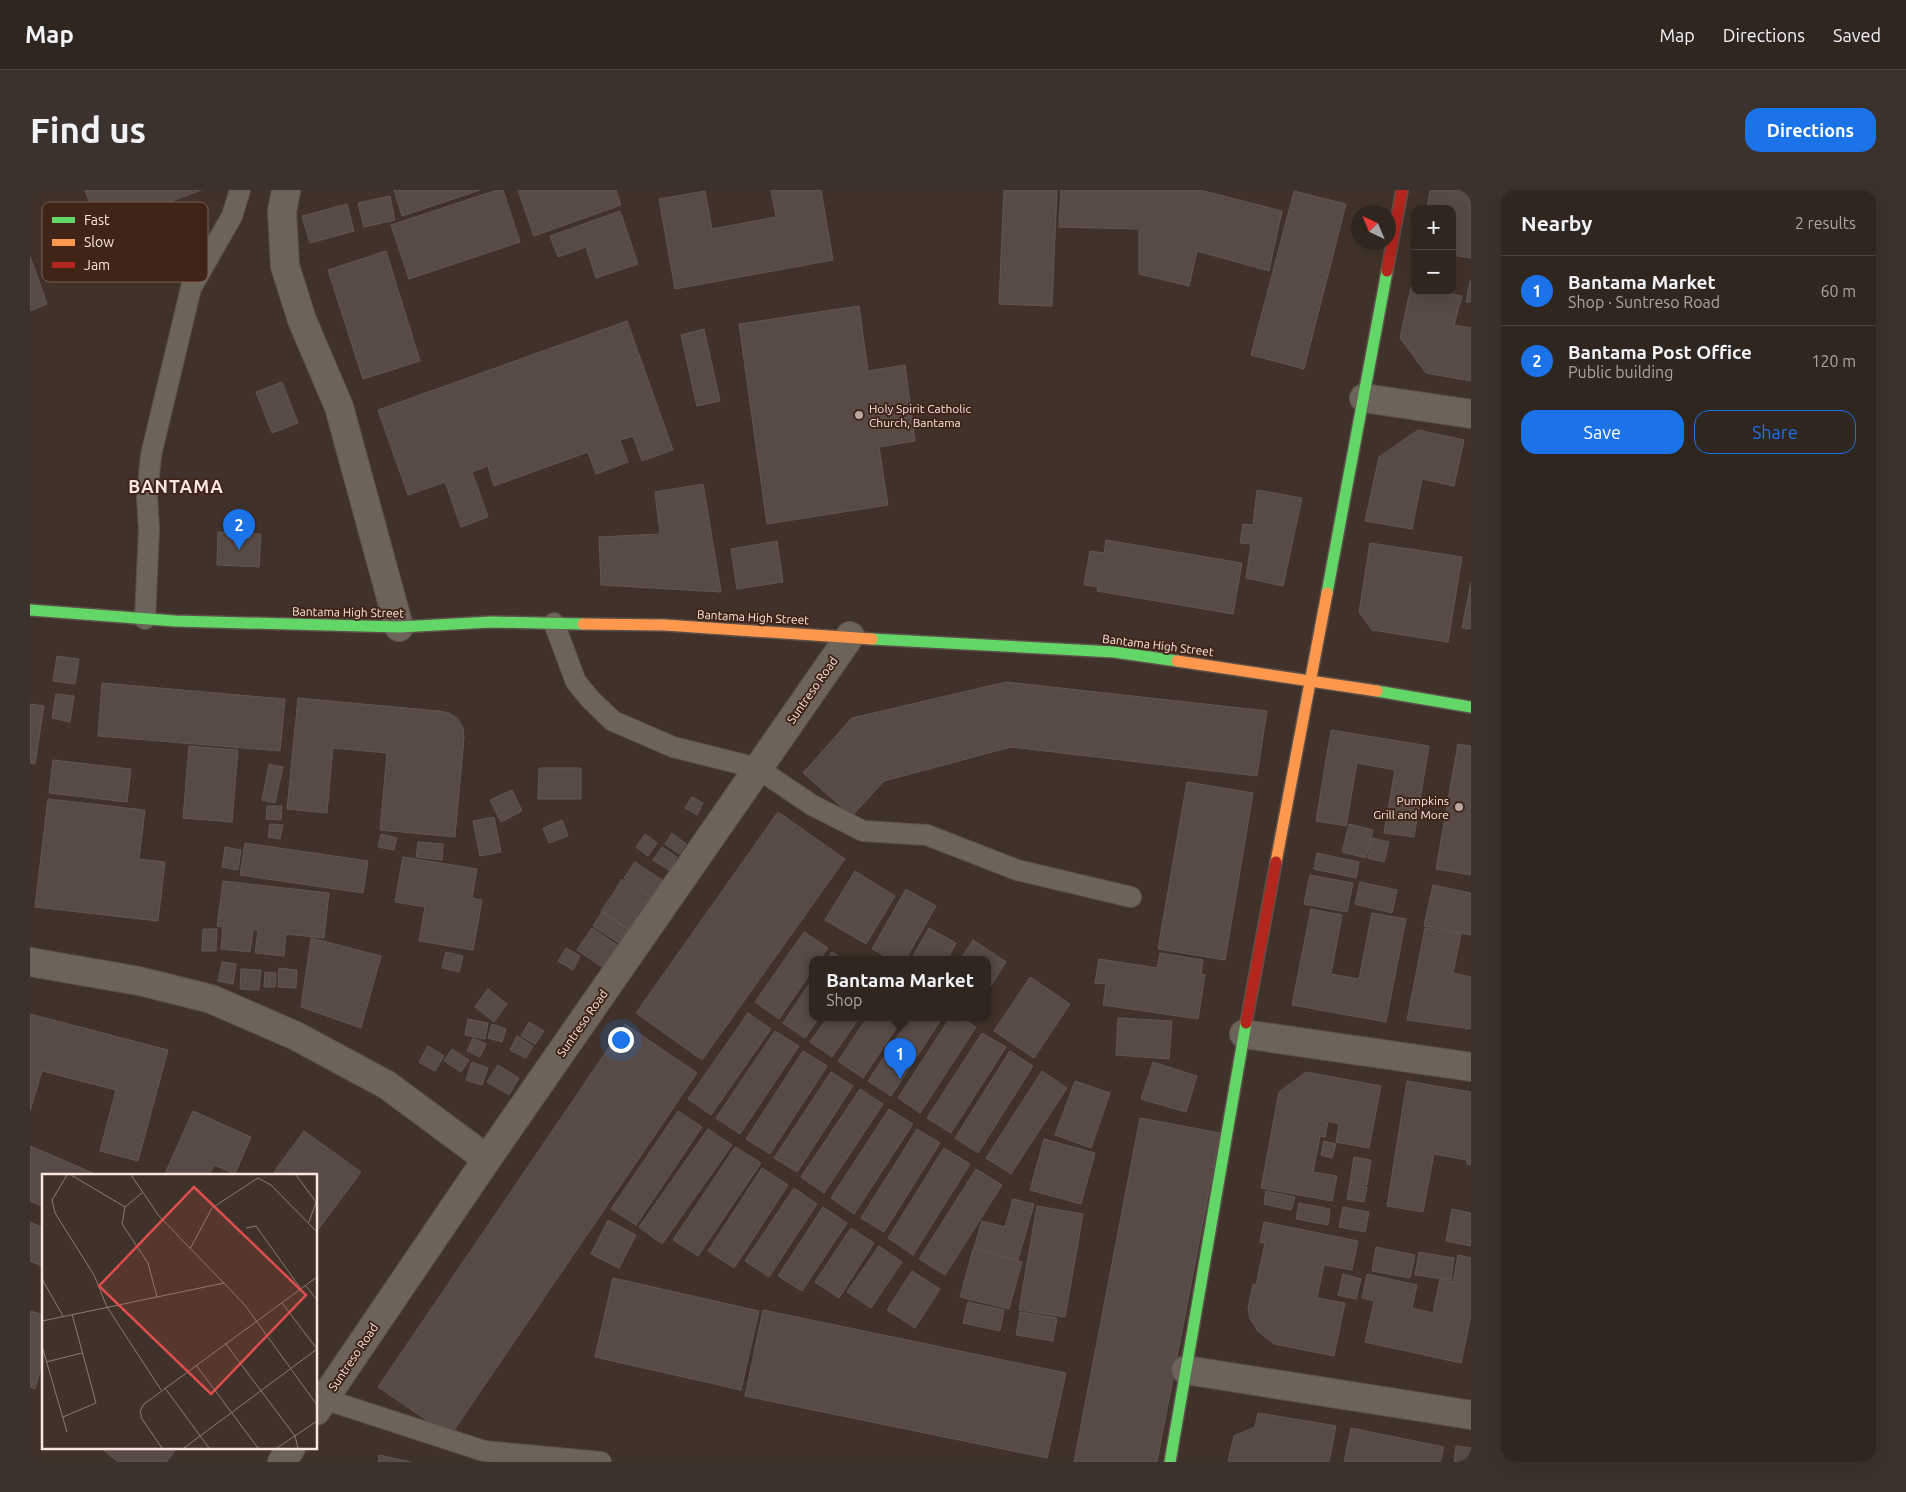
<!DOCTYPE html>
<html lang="en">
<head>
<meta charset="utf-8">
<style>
  :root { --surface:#302620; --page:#3c322d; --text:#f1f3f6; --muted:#a8a5a5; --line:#4b433e; --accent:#1a73e8 }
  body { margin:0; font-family:Ubuntu,sans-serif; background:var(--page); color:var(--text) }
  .controls { position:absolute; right:15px; top:15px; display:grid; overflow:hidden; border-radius:10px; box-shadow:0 5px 20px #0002 }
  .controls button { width:45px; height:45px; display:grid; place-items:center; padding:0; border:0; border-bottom:1px solid var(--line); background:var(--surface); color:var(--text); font:25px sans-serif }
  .compass { position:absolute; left:1321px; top:15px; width:45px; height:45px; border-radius:50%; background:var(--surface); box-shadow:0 5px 20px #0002; rotate:316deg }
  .you { position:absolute; left:590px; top:849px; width:18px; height:18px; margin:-12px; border:4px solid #fff; border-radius:50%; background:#1a73e8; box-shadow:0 0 0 8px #1a73e833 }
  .badge { display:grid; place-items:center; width:32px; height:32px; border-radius:50%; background:var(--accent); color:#fff; font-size:16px; font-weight:700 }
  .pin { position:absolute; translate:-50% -41px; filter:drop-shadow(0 1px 2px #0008) }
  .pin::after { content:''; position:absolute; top:26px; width:18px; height:15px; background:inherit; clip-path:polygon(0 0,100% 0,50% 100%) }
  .popup { position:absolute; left:779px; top:766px; width:182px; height:65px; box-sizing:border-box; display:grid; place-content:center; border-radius:10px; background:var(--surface); filter:drop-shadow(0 1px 4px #0005); font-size:16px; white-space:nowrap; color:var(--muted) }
  .popup b { font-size:19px; color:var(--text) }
  .popup::after { content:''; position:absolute; left:50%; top:100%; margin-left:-10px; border:10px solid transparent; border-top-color:var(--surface) }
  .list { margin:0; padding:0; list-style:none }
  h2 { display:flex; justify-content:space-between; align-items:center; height:65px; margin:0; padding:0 20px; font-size:21px }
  h2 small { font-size:16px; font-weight:400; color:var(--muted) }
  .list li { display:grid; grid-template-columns:32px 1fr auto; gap:15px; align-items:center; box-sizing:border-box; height:70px; padding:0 20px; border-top:1px solid var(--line) }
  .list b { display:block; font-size:19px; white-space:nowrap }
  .list p { margin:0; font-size:16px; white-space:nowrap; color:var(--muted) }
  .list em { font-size:16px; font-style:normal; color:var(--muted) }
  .actions { display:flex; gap:10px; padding:15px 20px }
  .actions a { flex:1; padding:11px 0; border:1px solid var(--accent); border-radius:15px; text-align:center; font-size:18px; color:var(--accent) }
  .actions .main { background:var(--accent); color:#fff }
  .map { position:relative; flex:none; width:1441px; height:1272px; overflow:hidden; border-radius:15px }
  header { display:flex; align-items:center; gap:30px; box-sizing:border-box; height:70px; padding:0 25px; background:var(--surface); border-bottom:1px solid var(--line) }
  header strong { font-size:24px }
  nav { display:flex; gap:28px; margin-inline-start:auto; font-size:18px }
  .intro { display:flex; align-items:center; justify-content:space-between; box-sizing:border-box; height:120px; padding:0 30px }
  h1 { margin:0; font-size:35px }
  .button { padding:12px 22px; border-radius:15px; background:var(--accent); color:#fff; font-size:18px; font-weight:700 }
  main { display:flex; gap:30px; padding:0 30px }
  aside { flex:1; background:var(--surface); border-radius:15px; box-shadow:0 5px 20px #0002 }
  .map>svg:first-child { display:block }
  .building { fill:#574a47; stroke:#635653 }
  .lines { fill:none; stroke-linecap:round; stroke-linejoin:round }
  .lane-casing { stroke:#5c5049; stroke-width:22 }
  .street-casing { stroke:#5c5049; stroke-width:30 }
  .fast-casing { stroke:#5c5049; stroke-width:14 }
  .slow-casing { stroke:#5c5049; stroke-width:14 }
  .jam-casing { stroke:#5c5049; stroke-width:14 }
  .lane { stroke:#6c645b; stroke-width:20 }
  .street { stroke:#6c645b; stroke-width:28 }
  .fast { stroke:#63d668; stroke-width:11 }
  .slow { stroke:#ff974d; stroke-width:11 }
  .jam { stroke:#b3261e; stroke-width:11 }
  .poi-dot { fill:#baa8a0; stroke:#3f2417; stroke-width:2 }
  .labels { text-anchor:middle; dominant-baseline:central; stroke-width:4; stroke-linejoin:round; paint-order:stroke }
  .poi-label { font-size:12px; fill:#fbe7df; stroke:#3f2417; text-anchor:start }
  .street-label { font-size:12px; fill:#fbe7df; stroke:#3f2417 }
  .district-label { font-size:18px; font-weight:bold; letter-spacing:1px; fill:#fbe7df; stroke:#3f2417 }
  .inset-road { fill:none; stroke:#8b7a72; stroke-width:1 }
  .view { fill:#dd4e4d; fill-opacity:0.15; stroke:#dd4e4d; stroke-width:2.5 }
  .inset-edge { fill:none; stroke:#fbe7df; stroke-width:2.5 }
  .key { fill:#3f2417; stroke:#775e53; stroke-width:1 }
  .key-label { font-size:14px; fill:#fbe7df }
</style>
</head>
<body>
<header>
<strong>Map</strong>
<nav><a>Map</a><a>Directions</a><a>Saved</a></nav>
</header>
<div class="intro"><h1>Find us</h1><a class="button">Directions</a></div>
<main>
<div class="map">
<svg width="1441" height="1272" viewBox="0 0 1441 1272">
  <rect width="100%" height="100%" fill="#40322a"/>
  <g class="building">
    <path d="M55,0H171L69,39Z"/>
    <path d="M364,0H450L372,26Z"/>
    <path d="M467,0H473L490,52L379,89L361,35Z"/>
    <path d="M488,0H586L591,15L504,46Z"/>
    <path d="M741,0H791L803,70L645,99L629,9L675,1L682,39L746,27Z"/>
    <path d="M974,0H1027L1022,116L969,114Z"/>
    <path d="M1031,0H1170L1252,21L1239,81L1167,61L1159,96L1109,84V39L1029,37Z"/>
    <path d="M1400,0H1441V68L1422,65V19H1397Z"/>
    <path d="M1264,1L1316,14L1274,179L1221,165Z"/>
    <path d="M360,6L365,30L334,37L328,13Z"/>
    <path d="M317,14L324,41L280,53L272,26Z"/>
    <path d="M590,21L608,74L566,88L556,57L528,67L520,46Z"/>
    <path d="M356,61L390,171L333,189L298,80Z"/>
    <path d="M0,66L17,114L0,121Z"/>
    <path d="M1440,91H1441V112H1436Z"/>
    <path d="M1381,97H1385V101H1406L1432,106L1424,135L1441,138V191L1396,183L1370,148Z"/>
    <path d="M829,116L838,181L875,175L885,251L849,257L858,315L737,334L709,134Z"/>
    <path d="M597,131L643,260L612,271L603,246L590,250L598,272L566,284L558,262L464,296L458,276L442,282L458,327L431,337L415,292L378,305L348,220Z"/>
    <path d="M674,139L690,211L667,216L651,145Z"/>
    <path d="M252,192L268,233L242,243L226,202Z"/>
    <path d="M1388,240L1434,250L1424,296L1392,289L1382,339L1335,331L1349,267Z"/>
    <path d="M673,294L691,402L571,395L569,347L630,344L625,302Z"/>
    <path d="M1227,300L1272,308L1253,396L1216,388L1221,354L1210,353L1213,334L1223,335Z"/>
    <path d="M188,342L231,344L229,377L187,375Z"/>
    <path d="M1076,350L1212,373L1203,424L1067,401L1068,397L1054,395L1060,361L1074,363Z"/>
    <path d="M747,351L753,392L707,399L701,359Z"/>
    <path d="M1340,353L1432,367L1418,452L1342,440L1329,422Z"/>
    <path d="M1441,392V439L1432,438Z"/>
    <path d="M27,466L49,469L45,494L23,491Z"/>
    <path d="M976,492L1237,521L1227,586L981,557L854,591L822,626L773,583L822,528Z"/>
    <path d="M72,493L255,509L250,561L68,546Z"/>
    <path d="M26,504L44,506L40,532L22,528Z"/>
    <path d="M268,508L409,521L419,523L428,529L433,538L434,548L425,647L350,640L357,563L303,558L297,623L257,619Z"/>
    <path d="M0,514L14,516L5,574L0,573Z"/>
    <path d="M1301,540L1399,556L1384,647L1354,643L1365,580L1327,573L1316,636L1286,631Z"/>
    <path d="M1428,554L1441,556V685L1406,679Z"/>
    <path d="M159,556L208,560L202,632L153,628Z"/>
    <path d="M23,570L101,579L97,612L19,603Z"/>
    <path d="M239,574L253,577L245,613L232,610Z"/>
    <path d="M509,578H551V609H508Z"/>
    <path d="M1157,592L1223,603L1195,770L1128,759Z"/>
    <path d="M482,600L492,621L471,632L460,610Z"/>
    <path d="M662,607L673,613L667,625L655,618Z"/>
    <path d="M18,609L115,620L109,669L135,672L128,731L5,717Z"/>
    <path d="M237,616H252L251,630L236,629Z"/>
    <path d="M748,622L815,669L672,870L606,823Z"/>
    <path d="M464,627L471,662L450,666L443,631Z"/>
    <path d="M532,630L538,646L519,653L513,638Z"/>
    <path d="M240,634L253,635L250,649L238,647Z"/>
    <path d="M1319,634L1343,640L1336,668L1312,662Z"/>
    <path d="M642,643L656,654L649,664L635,654Z"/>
    <path d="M351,644L367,648L364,660L348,657Z"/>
    <path d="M615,644L627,653L618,666L606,657Z"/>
    <path d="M1342,648L1359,652L1354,672L1338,668Z"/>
    <path d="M388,652L413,654L412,670L386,667Z"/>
    <path d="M215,653L338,671L333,703L210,685Z"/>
    <path d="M195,657L211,660L208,680L192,677Z"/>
    <path d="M632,657L647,667L639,680L623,670Z"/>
    <path d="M1287,663L1329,672L1326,688L1284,679Z"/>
    <path d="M373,667L447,679L442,708L452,710L443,760L389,751L395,717L365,712Z"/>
    <path d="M605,672L632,690L621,707L594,688Z"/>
    <path d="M825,681L865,706L836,754L795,730Z"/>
    <path d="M1280,685L1323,693L1317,722L1274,714Z"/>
    <path d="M592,689L620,707L610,722L583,704Z"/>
    <path d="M193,691L299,703L294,748L256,744L254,766L225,763L228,740H223L220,762L191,759L193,737L187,736Z"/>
    <path d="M1330,692L1367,700L1362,723L1325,714Z"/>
    <path d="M1403,695L1441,703V745L1394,736Z"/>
    <path d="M876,699L906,716L875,770H863L842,759Z"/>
    <path d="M582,705L609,723L599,739L571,721Z"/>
    <path d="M1281,719L1312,725L1301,784L1329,789L1342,723L1376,729L1356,832L1262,815Z"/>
    <path d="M572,722L598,739L589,753L563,736Z"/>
    <path d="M562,738L587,755L572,777L547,760Z"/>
    <path d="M899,738L926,753L917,770H886L882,768Z"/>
    <path d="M1395,738L1431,744L1423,783L1441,787V839L1377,830Z"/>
    <path d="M173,739H187L186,761H172Z"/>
    <path d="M774,742L798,758L790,770H782V781L749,829L725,812Z"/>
    <path d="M281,748L351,766L331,838L271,817Z"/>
    <path d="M943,750L976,772L958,800V770H930Z"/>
    <path d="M536,758L550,766L543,780L528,771Z"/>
    <path d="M416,762L433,766L429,782L412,778Z"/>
    <path d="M802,762L815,770H796Z"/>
    <path d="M1130,763L1173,770L1171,784L1175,785L1168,829L1073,815L1076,794L1065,793L1069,769L1127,778Z"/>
    <path d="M192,772L206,774L203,794L188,791Z"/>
    <path d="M249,778L267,780L266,798L248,797Z"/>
    <path d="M211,779L231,780L229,800L210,799Z"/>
    <path d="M235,782L246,783L245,797H234Z"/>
    <path d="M1000,787L1040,814L1004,868L964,841Z"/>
    <path d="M782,790V828H789L775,848L753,833Z"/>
    <path d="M458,799L477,814L464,832L445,817Z"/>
    <path d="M718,823L741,839L681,925L658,909Z"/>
    <path d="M0,824L138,860L108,971L70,961L86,900L12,881L0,921Z"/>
    <path d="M797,828H829L802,867L780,852Z"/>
    <path d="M837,828H873L833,888L808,871Z"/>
    <path d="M880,828H912L861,906L838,891Z"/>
    <path d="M920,828H931L946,837L890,923L868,908Z"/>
    <path d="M1088,828L1142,831L1139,869L1086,865Z"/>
    <path d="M438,829L458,833L455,849L435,845Z"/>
    <path d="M499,832L514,841L505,854L491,846Z"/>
    <path d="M462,834L476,839L472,852L458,848Z"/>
    <path d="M595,834L667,883L420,1246L348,1197Z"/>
    <path d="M745,841L769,856L710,944L686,928Z"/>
    <path d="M952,843L976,857L921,943L897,928Z"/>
    <path d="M487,846L503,856L496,868L480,860Z"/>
    <path d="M443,848L456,854L450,867L437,861Z"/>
    <path d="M398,856L414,866L405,881L389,872Z"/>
    <path d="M422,859L439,870L431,882L414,871Z"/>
    <path d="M773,861L797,876L740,964L716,949Z"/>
    <path d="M980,861L1003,876L948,963L925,948Z"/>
    <path d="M442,872L458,878L452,895L436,890Z"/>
    <path d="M1123,872L1167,886L1156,922L1111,909Z"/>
    <path d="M468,875L489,888L479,905L457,892Z"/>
    <path d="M1012,881L1037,898L981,984L956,968Z"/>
    <path d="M801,882L823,896L767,982L744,968Z"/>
    <path d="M1276,882L1351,896L1339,958L1306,952L1309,934L1298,931L1295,947L1290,946L1283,982L1307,986L1302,1011L1231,998L1249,902Z"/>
    <path d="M1045,891L1080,903L1061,958L1025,945Z"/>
    <path d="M1377,891L1441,902V975L1437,974V970L1404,964L1393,1022L1357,1016Z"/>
    <path d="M830,899L853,914L794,1003L771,987Z"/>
    <path d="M859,919L883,934L824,1024L801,1008Z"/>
    <path d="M163,921L221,947L205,984L184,975L179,986H134Z"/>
    <path d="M648,921L672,937L606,1035L581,1019Z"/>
    <path d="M1110,928L1190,943L1127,1272H1044Z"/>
    <path d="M678,939L702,955L632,1054L609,1037Z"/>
    <path d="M887,939L910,953L854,1042L831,1028Z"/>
    <path d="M274,941L331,982L286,1042V986H241Z"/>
    <path d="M1014,949L1065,963L1051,1014L1000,1000Z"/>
    <path d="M1294,951L1306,954L1302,968L1291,965Z"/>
    <path d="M0,956L70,986H14V1017L0,1011Z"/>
    <path d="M705,957L731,973L668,1066L643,1050Z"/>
    <path d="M914,958L940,974L883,1065L858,1048Z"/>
    <path d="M1324,967L1341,970L1337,995L1320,992Z"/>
    <path d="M732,978L758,995L704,1078L678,1061Z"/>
    <path d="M946,979L972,995L915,1085L889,1069Z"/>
    <path d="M1320,993L1337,997L1334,1012L1317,1009Z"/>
    <path d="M764,998L787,1014L739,1087L715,1071Z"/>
    <path d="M1236,1001L1265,1007L1261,1020L1234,1014Z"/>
    <path d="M983,1009L1004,1014L988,1070L944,1058L952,1031L975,1037Z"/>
    <path d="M1269,1013L1300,1019L1298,1035L1266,1029Z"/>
    <path d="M1007,1016L1053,1024L1035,1127L989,1120Z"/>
    <path d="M793,1017L817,1033L772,1101L748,1086Z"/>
    <path d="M1313,1017L1339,1022L1335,1042L1309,1037Z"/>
    <path d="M1422,1019L1441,1023V1056L1416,1051Z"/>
    <path d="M578,1030L606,1045L589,1078L561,1064Z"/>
    <path d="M0,1032L14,1038V1077L0,1071Z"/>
    <path d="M1234,1032L1328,1051L1322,1080L1294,1075L1287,1108L1315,1113L1304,1166L1244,1154L1228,1141L1220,1129L1218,1118L1223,1094L1226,1095L1235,1053L1230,1052Z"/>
    <path d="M821,1038L844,1053L809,1108L785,1092Z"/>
    <path d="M849,1056L872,1072L841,1118L817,1102Z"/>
    <path d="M1346,1057L1385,1065L1380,1088L1342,1081Z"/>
    <path d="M943,1059L992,1072L979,1119L930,1107Z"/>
    <path d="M1389,1062L1424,1068L1421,1090L1385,1085Z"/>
    <path d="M1428,1065L1441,1068V1126L1431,1173L1335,1152L1344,1111L1332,1108L1337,1084L1387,1095L1382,1118L1403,1123L1410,1089L1423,1092Z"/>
    <path d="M882,1081L910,1099L885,1138L857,1120Z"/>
    <path d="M1313,1084L1331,1089L1326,1109L1308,1105Z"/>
    <path d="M583,1088L729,1121L711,1200L565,1167Z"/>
    <path d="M938,1112L974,1120L970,1141L933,1133Z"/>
    <path d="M733,1120L1036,1183L1017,1268L715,1206Z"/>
    <path d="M0,1121L14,1125V1167L5,1199L0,1197Z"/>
    <path d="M990,1122L1027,1128L1023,1151L986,1145Z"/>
    <path d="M1228,1223L1306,1236L1299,1272H1198L1204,1246L1225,1237Z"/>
    <path d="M1321,1238L1414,1257L1410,1272H1314Z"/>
    <path d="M1426,1256L1441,1258V1272H1424Z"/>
    <path d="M71,1258H147L136,1272H88Z"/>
    <path d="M349,1265L381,1272H348Z"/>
  </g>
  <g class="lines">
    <g class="lane-casing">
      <g id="lane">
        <path d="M115,429L119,338L117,307L121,265L161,98L202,26L210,0"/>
        <path d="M524,433L546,492L561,510L583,531L643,557L727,578L782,615L833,641L897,645L987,680L1101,707"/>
        <path d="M294,1209L454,1261L571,1272"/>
      </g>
    </g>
    <g class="street-casing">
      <g id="street">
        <path d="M256,0L252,22L255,76L272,130L309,217L369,437"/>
        <path d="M1334,208L1441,224"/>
        <path d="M0,772L109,791L181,809L266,846L357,895L457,969"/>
        <path d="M1214,844L1441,877"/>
        <path d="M1156,1180L1441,1225"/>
        <path d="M286,1221L457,969L820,446"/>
        <path d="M252,1272L261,1258"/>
      </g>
    </g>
    <g class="fast-casing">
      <g id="fast">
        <path d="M1297,403L1357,81"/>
        <path d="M0,420L145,431L369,437L461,432L553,434"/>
        <path d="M842,449L1084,462L1147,471"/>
        <path d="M1347,501L1441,517"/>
        <path d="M1140,1272L1216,833"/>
      </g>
    </g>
    <g class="slow-casing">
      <g id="slow">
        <path d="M553,434L635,435L842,449"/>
        <path d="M1147,471L1347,501"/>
        <path d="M1246,672L1297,403"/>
      </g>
    </g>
    <g class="jam-casing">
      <g id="jam">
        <path d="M1357,81L1372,0"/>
        <path d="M1216,833L1246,672"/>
      </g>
    </g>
    <use href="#lane" class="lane"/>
    <use href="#street" class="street"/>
    <use href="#fast" class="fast"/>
    <use href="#slow" class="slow"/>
    <use href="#jam" class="jam"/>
  </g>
  <g class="poi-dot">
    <circle cx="829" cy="225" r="5"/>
    <circle cx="1429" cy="617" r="5"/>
  </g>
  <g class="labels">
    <g class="poi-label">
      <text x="839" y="218">Holy Spirit Catholic<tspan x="839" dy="14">Church, Bantama</tspan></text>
      <text x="1419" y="610" text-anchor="end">Pumpkins<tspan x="1419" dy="14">Grill and More</tspan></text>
    </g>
    <g class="street-label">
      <text transform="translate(318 422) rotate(1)">Bantama High Street</text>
      <text transform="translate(723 427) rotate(3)">Bantama High Street</text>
      <text transform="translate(1128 455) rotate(7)">Bantama High Street</text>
      <text transform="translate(782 500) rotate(-55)">Suntreso Road</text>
      <text transform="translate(552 833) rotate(-55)">Suntreso Road</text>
      <text transform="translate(323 1167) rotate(-56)">Suntreso Road</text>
    </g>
    <g class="district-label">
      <text x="146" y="296">BANTAMA</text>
    </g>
  </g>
  <g transform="translate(12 984)">
    <rect width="275" height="275" fill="#40322a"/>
    <path class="inset-road" d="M25,1L10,26L13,39L52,101L65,133L119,216M29,1L83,33M89,1L117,42L202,130L275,231M254,1L274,28L267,48M100,19L83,33L80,50L106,89L115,123M204,54L214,52L259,115M148,75L170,34L216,4L229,11L275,58M0,105L21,142M264,112L275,126M240,129L275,175M0,147L182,109M183,169L253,262L256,274M0,172L25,258M4,188L40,179M154,191L216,274M123,214L167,274M21,243L54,229L30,140M120,274L100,245L98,237L102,230L275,103M142,274L275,175M235,274L275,247"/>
    <path class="view" d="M152,13L264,121L169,220L57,112Z"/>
    <rect width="275" height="275" class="inset-edge"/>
  </g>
  <rect x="12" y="12" width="166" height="80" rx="8" class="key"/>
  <rect x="22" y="27" width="23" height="6" fill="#63d668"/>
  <rect x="22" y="49" width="23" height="7" fill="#ff974d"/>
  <rect x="22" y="72" width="23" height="6" fill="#b3261e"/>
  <g class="key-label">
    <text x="54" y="35">Fast</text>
    <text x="54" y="57">Slow</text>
    <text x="54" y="80">Jam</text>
  </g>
</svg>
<div class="controls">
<button>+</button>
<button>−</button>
</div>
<svg class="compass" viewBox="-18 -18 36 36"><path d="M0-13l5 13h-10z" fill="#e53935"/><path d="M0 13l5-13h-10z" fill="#a8a5a5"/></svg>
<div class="you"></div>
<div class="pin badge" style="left:870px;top:889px">1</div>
<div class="popup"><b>Bantama Market</b>Shop</div>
<div class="pin badge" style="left:209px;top:360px">2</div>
</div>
<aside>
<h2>Nearby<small>2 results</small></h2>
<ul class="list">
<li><span class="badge">1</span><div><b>Bantama Market</b><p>Shop · Suntreso Road</p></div><em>60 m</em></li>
<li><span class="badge">2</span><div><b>Bantama Post Office</b><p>Public building</p></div><em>120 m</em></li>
</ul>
<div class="actions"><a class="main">Save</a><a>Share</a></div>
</aside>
</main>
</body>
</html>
